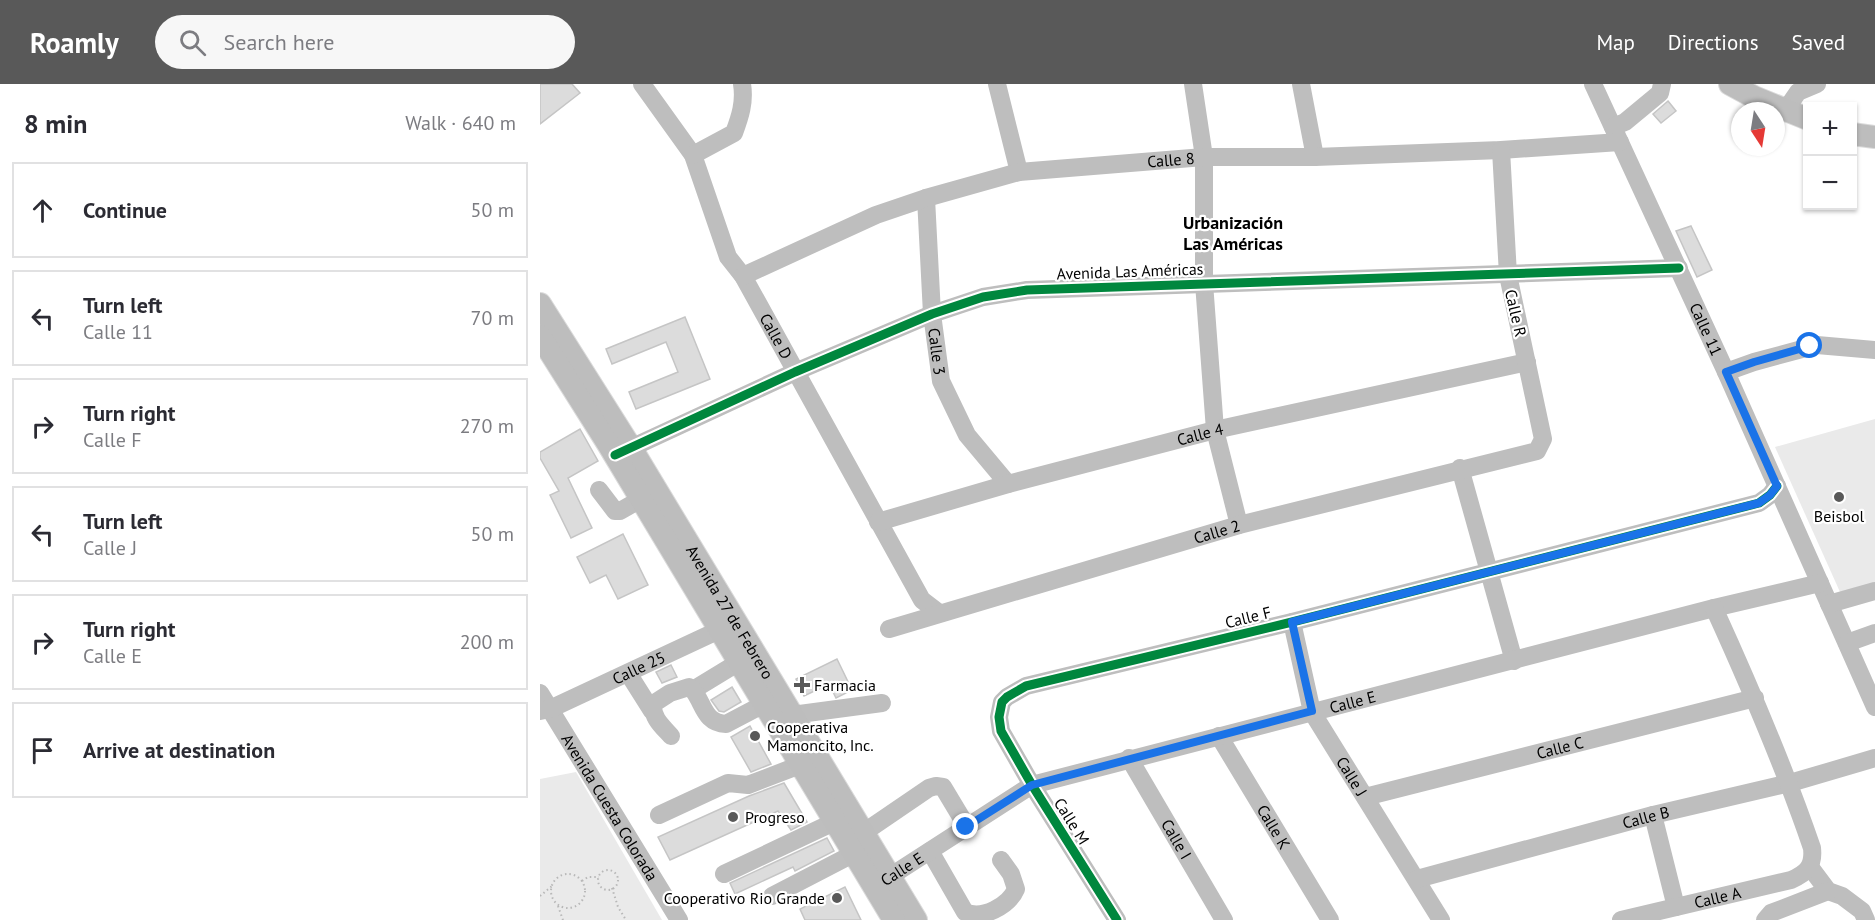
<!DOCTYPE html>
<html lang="en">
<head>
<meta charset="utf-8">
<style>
  :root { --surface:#fff; --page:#f7f7f7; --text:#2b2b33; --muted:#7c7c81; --line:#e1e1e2; --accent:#595959 }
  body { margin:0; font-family:"PT Sans",sans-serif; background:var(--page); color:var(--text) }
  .controls { position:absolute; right:18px; top:18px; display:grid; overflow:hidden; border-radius:0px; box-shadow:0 2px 4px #0004 }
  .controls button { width:54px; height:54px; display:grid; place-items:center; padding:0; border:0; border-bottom:2px solid var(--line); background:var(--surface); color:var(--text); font:30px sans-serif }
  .compass { position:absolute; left:1191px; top:18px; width:54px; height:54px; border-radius:50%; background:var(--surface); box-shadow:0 2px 4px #0004; rotate:168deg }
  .stop { position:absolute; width:18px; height:18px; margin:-14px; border:4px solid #1a73e8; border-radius:50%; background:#fff }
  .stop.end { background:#1a73e8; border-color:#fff; box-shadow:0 2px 6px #0008 }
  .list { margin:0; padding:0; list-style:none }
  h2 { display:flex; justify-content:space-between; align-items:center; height:78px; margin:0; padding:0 24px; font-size:26px }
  h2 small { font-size:20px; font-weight:400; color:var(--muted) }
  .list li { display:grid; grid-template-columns:39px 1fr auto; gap:18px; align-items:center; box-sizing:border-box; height:96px; margin:0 12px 12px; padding:0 12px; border:2px solid var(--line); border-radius:0px }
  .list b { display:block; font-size:22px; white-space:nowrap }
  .list p { margin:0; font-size:20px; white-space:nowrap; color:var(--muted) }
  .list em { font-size:20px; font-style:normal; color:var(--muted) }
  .icon { flex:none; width:33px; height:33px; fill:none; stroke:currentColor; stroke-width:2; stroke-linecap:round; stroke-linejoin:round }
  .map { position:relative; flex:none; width:1335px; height:836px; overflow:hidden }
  header { display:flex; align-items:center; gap:36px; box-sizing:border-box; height:84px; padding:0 30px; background:var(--accent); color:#fff }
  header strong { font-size:28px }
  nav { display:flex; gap:33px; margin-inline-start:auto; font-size:21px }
  .search { width:420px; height:54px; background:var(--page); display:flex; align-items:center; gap:15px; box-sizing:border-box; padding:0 21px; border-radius:33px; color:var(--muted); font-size:22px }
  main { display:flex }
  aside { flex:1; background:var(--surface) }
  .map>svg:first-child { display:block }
  .green { fill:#eaeaea }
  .building { fill:#dcdcdc; stroke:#c5c5c5; stroke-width:1.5 }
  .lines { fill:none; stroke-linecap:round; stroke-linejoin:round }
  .major-casing { stroke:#dbdbdb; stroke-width:24 }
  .path { stroke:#b8b8b8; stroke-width:2; stroke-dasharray:1.5 3; stroke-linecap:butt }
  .minor { stroke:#bebebe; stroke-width:18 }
  .major { stroke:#bdbdbd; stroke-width:22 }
  .cycleway-casing { stroke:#fff; stroke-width:13 }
  .cycleway { stroke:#00873e; stroke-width:9 }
  .route { stroke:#1a73e8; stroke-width:8 }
  .poi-dot { fill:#595959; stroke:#fff; stroke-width:2 }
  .labels { text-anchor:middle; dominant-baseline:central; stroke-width:4.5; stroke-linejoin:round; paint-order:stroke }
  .street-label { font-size:16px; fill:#000; stroke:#fff }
  .poi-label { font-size:16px; fill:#000; stroke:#fff; text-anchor:start }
  .neighbourhood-label { font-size:18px; font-weight:bold; fill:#000; stroke:#fff }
</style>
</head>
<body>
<header>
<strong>Roamly</strong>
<div class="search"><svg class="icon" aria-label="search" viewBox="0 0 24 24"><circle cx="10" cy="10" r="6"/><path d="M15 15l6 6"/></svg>Search here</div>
<nav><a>Map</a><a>Directions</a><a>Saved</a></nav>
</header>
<main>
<aside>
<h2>8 min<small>Walk · 640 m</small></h2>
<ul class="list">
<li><svg class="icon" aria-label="ahead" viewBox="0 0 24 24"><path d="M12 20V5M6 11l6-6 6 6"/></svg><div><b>Continue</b></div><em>50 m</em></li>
<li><svg class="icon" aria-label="left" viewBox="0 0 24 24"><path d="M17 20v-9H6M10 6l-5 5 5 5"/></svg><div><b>Turn left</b><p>Calle 11</p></div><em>70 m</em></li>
<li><svg class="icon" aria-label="right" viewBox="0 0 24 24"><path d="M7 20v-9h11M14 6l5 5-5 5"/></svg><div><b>Turn right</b><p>Calle F</p></div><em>270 m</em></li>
<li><svg class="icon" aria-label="left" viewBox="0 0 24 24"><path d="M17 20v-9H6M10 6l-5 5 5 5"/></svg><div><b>Turn left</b><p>Calle J</p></div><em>50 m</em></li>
<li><svg class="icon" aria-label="right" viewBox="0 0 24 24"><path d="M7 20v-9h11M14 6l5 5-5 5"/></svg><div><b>Turn right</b><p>Calle E</p></div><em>200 m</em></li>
<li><svg class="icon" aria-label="arrive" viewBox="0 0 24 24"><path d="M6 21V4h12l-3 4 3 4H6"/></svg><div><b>Arrive at destination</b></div></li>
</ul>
</aside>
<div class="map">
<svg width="1335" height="836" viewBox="0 0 1335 836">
  <rect width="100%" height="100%" fill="#fff"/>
  <g class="green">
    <path d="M1335,335V499L1300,508L1235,363Z"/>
    <path d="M36,688L122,836H0V695Z"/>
  </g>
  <g class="building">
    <path d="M0,0H32L40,9L0,40Z"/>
    <path d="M1128,17L1136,27L1121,39L1113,30Z"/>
    <path d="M1151,142L1172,186L1157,193L1136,147Z"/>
    <path d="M145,233L170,295L96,325L89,308L138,288L126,258L72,280L66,265Z"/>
    <path d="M40,345L58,377L28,394L52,444L31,454L10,411L19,407L0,374V368Z"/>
    <path d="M83,450L108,501L78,515L66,491L50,499L37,473Z"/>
    <path d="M297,575L312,606L296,614L289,600L264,612L256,595Z"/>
    <path d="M131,581L137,593L122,599L116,588Z"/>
    <path d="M192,603L201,618L184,628L179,627L171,616Z"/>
    <path d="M210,642L231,680L211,688L191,653Z"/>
    <path d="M244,699L267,738L251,746L238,727L130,776L118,753L209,712Z"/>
    <path d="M287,754L294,767L255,787L253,783L195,810L190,799Z"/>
    <path d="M305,803L321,836H265L260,825Z"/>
  </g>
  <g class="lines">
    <g class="major-casing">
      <g id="major">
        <path d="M1190,0L1214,13L1268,35"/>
        <path d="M1312,50L1335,53"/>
        <path id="s16" d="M0,220L91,364L376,836"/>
        <path d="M0,252L68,360L354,836"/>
      </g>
    </g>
    <g class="path">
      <circle cx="68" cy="796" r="10"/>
      <circle cx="28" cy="807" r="17"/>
      <path d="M42,797L48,793H59"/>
      <path d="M72,804L78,823L86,836"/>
      <path d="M0,812L12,802"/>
      <path d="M18,822L23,836"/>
    </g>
    <g class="minor">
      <path id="s1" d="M102,0L153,71L188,173L203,192L382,516L399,529"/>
      <path d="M457,0L479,88"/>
      <path d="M653,0L664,73V199L675,346L699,441"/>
      <path d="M761,0L775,73"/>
      <path id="s2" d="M1053,0L1186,288L1335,623"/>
      <path d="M1245,27L1258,8L1277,0"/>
      <path d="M1073,43L1085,38L1120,9L1122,0"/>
      <path d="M153,71L194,49C200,33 205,18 202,0"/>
      <path id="s3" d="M386,114L392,230L401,297L427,351L468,400"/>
      <path id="s4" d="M203,192L336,131L386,114L479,88L664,73H775L961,66L1080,58"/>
      <path d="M1186,288L1214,278L1277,261L1335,266"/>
      <path d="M80,369L255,288L392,230L443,213L487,206L1139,184"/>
      <path d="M920,384L974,577"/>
      <path d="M59,406L75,427H80L101,415"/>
      <path id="s5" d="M338,438L468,400L675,346L987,278"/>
      <path d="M1289,520L1335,507"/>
      <path id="s6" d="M752,538L772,628L901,836"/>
      <path id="s7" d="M349,545L699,441L997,367L1003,355L968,191L961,66"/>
      <path d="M1307,559L1335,549"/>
      <path d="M88,589L112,627"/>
      <path d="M153,606L199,578"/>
      <path id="s8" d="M0,609L139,836"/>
      <path id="s9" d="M0,627L10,625L192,540"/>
      <path d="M252,631L342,619"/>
      <path d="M131,652C122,642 112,634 113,620L130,609L149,603L153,606C164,620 164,639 186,640L224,620"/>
      <path id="s10" d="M679,652L790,836"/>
      <path id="s11" d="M589,674L684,836"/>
      <path id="s12" d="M825,713L1215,614"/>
      <path d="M119,731L188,699L208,701L260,681"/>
      <path d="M1113,731L1136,823"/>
      <path d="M323,749L389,704L396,702L403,703L427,743"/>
      <path d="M390,767L425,828C442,836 469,822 476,805L471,790L461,776"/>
      <path d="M1270,783L1288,807L1302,812L1322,827L1326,836"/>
      <path d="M184,790L294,738"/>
      <path id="s13" d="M877,795L1113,731L1250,699L1335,674"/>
      <path id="s14" d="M340,799L492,701L1174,524L1280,499"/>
      <path d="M232,812L313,770"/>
      <path d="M577,836L492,701L461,647L459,633L462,618L467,613L486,602L752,538L1219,419L1230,411L1237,402"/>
      <path id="s15" d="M1081,836L1251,796C1267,789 1274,782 1272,764C1244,682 1210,603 1174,524"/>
      <path d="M1225,836L1231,829L1288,807"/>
    </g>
    <use href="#major" class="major"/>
    <g class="cycleway-casing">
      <g id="cycleway">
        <path d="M75,371L255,288L392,230L443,213L487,206L1139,184"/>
        <path d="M577,836L492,701L461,647L459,633L462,618L467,613L486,602L752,538L1219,419L1230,411L1237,402"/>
      </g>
    </g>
    <use href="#cycleway" class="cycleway"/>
  </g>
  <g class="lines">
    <path class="route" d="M426,743L492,701L772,627L752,538L1219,419L1230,411L1237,402L1186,288L1214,278L1270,262"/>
  </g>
  <g class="poi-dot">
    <circle cx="1299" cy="413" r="6"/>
    <path d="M259 592h6v6h6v6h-6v6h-6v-6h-6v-6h6z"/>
    <circle cx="215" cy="652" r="6"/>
    <circle cx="193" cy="733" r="6"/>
    <circle cx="297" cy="814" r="6"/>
  </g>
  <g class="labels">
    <g class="street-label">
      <text stroke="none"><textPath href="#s4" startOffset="448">Calle 8</textPath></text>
      <text transform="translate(590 187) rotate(-2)">Avenida Las Américas</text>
      <text transform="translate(976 229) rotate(77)">Calle R</text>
      <text stroke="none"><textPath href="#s2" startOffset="270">Calle 11</textPath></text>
      <text stroke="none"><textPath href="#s1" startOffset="288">Calle D</textPath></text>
      <text stroke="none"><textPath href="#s3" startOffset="154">Calle 3</textPath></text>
      <text stroke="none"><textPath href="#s5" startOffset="334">Calle 4</textPath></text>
      <text stroke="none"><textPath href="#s7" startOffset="342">Calle 2</textPath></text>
      <text stroke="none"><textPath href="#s16" startOffset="362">Avenida 27 de Febrero</textPath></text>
      <text transform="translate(708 533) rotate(-14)">Calle F</text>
      <text stroke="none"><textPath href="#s9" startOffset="108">Calle 25</textPath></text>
      <text stroke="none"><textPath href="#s14" startOffset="512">Calle E</textPath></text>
      <text stroke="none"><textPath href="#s12" startOffset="201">Calle C</textPath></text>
      <text stroke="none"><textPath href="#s6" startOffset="168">Calle J</textPath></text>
      <text stroke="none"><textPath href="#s8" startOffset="134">Avenida Cuesta Colorada</textPath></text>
      <text stroke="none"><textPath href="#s13" startOffset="237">Calle B</textPath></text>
      <text transform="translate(532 737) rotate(58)">Calle M</text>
      <text stroke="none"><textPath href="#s10" startOffset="106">Calle K</textPath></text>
      <text stroke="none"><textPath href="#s11" startOffset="94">Calle I</textPath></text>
      <text stroke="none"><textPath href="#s14" startOffset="26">Calle E</textPath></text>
      <text stroke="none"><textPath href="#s15" startOffset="99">Calle A</textPath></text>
    </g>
    <g class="poi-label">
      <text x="1299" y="432" text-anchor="middle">Beisbol</text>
      <text x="274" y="601">Farmacia</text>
      <text x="227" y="643">Cooperativa<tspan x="227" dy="18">Mamoncito, Inc.</tspan></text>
      <text x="205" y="733">Progreso</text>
      <text x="285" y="814" text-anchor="end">Cooperativo Rio Grande</text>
    </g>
    <g class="neighbourhood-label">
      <text x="693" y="138">Urbanización<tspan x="693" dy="21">Las Américas</tspan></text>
    </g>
  </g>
</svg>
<div class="controls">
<button>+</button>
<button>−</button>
</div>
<svg class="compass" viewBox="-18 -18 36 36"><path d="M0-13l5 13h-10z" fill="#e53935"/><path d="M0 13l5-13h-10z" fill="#7c7c81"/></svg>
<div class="stop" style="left:1270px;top:262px"></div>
<div class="stop end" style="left:426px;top:743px"></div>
</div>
</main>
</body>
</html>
